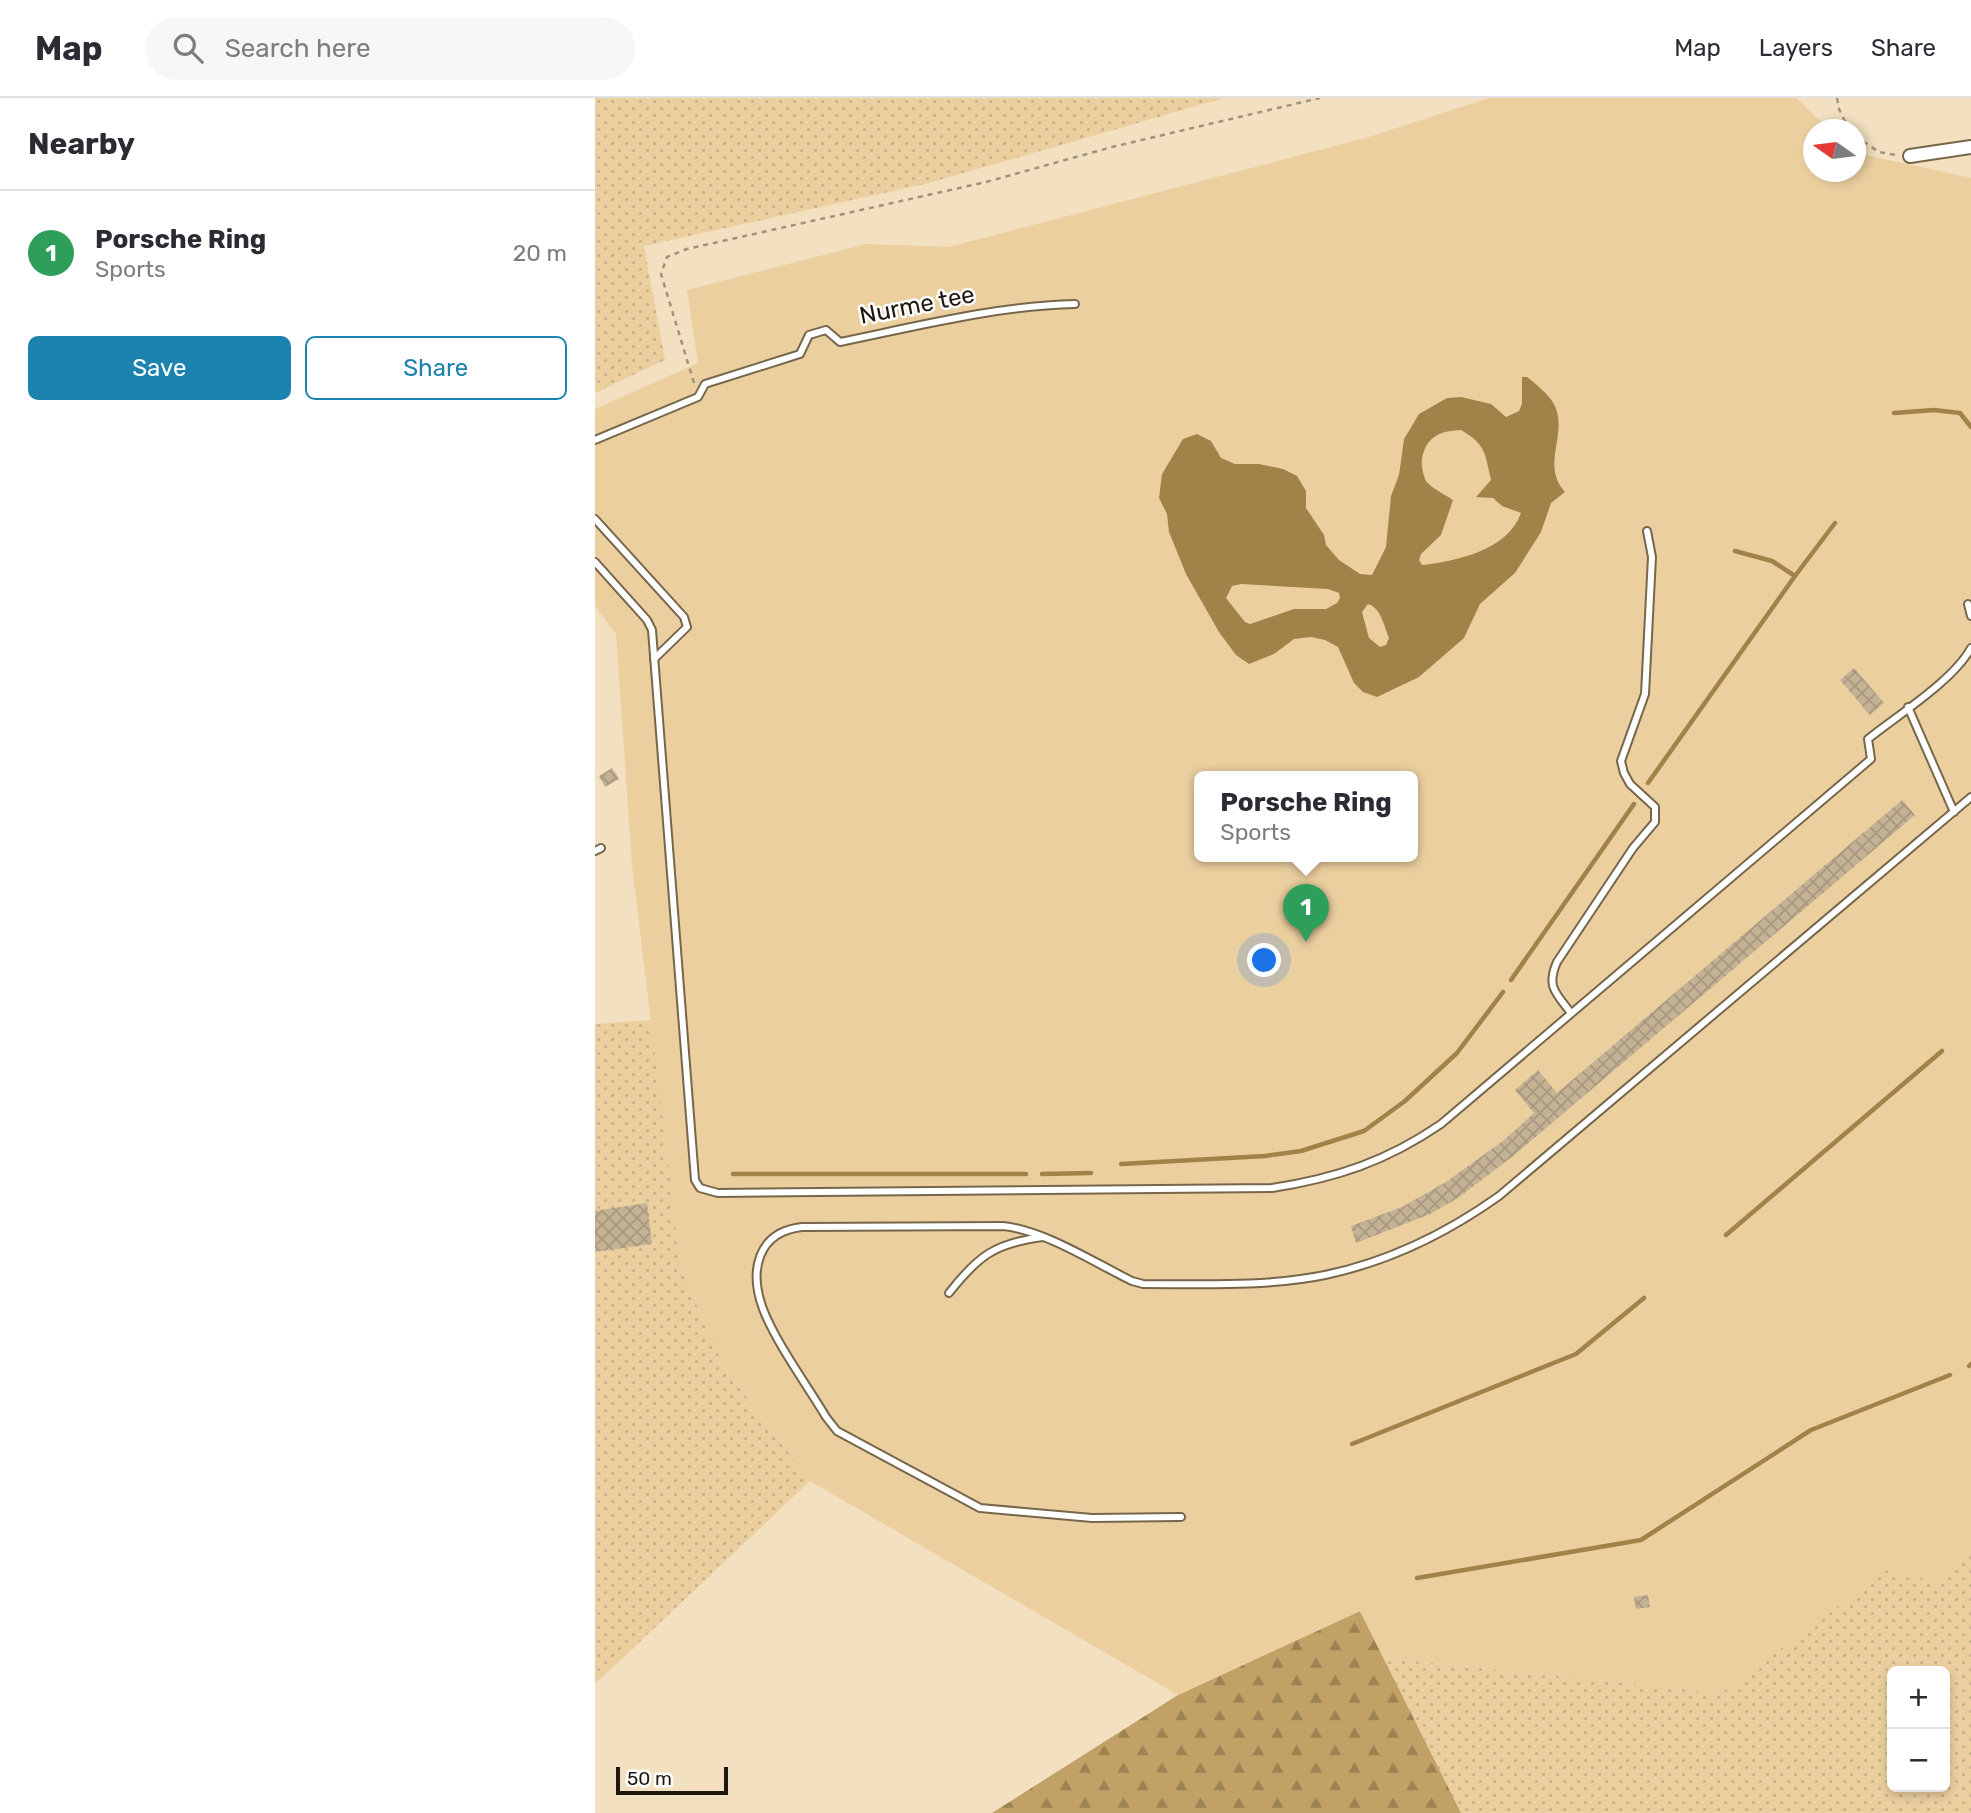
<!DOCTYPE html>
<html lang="en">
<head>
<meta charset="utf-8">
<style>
  :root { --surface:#fff; --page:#f7f7f7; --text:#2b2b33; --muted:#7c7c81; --line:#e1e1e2; --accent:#1b83ad }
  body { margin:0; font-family:Rubik,sans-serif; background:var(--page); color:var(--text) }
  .controls { position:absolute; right:21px; bottom:21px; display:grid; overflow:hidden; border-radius:10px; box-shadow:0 4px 10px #0003 }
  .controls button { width:63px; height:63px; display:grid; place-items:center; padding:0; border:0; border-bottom:2px solid var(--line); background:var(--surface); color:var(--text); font:35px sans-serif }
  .compass { position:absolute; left:1208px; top:21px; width:63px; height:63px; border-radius:50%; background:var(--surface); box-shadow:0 4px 10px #0003; rotate:284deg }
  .scale { position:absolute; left:21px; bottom:18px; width:112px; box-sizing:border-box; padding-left:7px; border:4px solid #1e170c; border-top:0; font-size:19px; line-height:24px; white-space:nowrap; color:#1e170c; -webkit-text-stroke:5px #fff; paint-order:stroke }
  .you { position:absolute; left:670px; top:863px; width:24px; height:24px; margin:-18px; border:5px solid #fff; border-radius:50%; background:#1a73e8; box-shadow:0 0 0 10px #1a73e833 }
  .badge { display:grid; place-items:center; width:46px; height:46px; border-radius:50%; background:var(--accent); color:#fff; font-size:23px; font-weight:700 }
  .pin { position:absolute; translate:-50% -58px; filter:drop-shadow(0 2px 4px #0008) }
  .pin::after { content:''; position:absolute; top:37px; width:24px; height:21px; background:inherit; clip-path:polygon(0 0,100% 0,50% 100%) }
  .popup { position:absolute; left:599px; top:673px; width:224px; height:91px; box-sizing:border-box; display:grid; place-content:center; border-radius:10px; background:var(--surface); filter:drop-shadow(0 2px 5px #0005); font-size:23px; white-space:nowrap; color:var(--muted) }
  .popup b { font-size:26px; color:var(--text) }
  .popup::after { content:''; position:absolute; left:50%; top:100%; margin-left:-14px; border:14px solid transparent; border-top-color:var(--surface) }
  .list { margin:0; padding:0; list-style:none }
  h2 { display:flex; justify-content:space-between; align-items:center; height:91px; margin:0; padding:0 28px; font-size:30px }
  h2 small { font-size:23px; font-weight:400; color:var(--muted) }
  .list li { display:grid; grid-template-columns:46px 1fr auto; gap:21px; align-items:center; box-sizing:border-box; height:126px; padding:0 28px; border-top:2px solid var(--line) }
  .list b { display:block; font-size:26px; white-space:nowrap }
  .list p { margin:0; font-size:23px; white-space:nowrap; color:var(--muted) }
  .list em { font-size:23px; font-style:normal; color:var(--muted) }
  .actions { display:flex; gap:14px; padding:21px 28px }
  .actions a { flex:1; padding:16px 0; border:2px solid var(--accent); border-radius:10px; text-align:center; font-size:24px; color:var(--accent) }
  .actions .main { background:var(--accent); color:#fff }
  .icon { flex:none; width:38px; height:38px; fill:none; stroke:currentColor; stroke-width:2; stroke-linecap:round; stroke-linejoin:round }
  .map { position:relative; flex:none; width:1376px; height:1715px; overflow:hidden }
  header { display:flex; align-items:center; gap:42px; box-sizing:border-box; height:98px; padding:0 35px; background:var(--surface); border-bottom:2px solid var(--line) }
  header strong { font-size:33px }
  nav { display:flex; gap:38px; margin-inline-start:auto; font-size:24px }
  .search { width:490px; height:63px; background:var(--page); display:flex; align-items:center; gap:18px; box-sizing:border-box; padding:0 24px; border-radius:38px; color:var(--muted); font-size:26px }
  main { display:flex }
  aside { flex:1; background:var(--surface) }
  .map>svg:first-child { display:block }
  .green { fill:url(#green-dots); fill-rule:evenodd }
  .forest { fill:url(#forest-firs) }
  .pitch { fill:#ebcf9f; fill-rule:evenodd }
  .water { fill:#a18248; fill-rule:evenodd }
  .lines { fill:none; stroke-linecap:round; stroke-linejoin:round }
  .stream { stroke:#a18248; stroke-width:4.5 }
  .building { fill:url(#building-cross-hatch) }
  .lane-casing { stroke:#76664a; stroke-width:10 }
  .street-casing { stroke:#76664a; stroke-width:16 }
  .path { stroke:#a0927b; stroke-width:2.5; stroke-dasharray:5 5; stroke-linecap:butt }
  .lane { stroke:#fff; stroke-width:6 }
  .street { stroke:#fff; stroke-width:12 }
  .labels { text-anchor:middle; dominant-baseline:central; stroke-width:5; stroke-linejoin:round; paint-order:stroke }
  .street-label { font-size:24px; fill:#1e170c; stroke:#fff }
</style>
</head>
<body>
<header>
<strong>Map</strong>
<div class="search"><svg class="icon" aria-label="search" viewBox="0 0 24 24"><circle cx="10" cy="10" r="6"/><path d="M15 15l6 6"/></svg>Search here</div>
<nav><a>Map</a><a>Layers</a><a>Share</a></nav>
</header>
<main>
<aside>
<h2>Nearby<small></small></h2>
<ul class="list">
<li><span class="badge" style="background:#2e9e5b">1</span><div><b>Porsche Ring</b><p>Sports</p></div><em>20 m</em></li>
</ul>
<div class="actions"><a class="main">Save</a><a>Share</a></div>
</aside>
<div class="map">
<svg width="1376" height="1715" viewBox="0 0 1376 1715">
  <defs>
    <pattern id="green-dots" width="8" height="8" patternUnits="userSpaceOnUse" patternTransform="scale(1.75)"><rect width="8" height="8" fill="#ebcf9f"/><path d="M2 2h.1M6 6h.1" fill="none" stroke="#c9b188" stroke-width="1.8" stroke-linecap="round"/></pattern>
    <pattern id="forest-firs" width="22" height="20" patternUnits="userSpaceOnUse" patternTransform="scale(1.75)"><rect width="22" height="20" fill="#c2a167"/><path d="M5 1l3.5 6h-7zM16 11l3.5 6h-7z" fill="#9d8253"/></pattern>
    <pattern id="building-cross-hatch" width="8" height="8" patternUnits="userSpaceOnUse" patternTransform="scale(1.75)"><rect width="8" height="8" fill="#c4b295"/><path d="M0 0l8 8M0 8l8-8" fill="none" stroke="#a8987f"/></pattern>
  </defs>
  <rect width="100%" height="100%" fill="#f2e0c1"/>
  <g class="green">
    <path d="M0,0H629L334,85L49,148L70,262L0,295Z"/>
    <path d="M56,922L86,1171L129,1269L215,1383L0,1586V926Z"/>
    <path d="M1376,1448V1715H866L789,1560L1126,1595L1292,1471L1343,1484ZM1297,1573H1350V1689H1297Z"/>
  </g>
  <path class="forest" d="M765,1513L866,1715H397L583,1597Z"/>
  <path class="pitch" d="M894,0H1202L1233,31L1218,32V74H1260L1261,51L1270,57L1376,80V1448L1343,1484L1292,1472L1126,1595L789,1560L765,1513L583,1597L215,1383L129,1269L86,1171L37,767L21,536L0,508V311L103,265L92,192L271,146L354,149L774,39ZM604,678H818V758H604Z"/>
  <path class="water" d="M927,279H932C940,285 954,297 959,306C974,336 945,367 970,394L956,405L946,434L920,475L885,506L869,540L824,579L782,599L768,594L759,585L743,549L730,542L716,539L699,541L679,556L654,566L641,557L624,534L591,476L574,434L572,416L564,400L567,376L588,341L602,336L616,343L626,360L640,366H664L688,371L702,378L711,393V410L729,437L731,447L744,462L765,476L777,477L791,449L796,398L804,377L809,341L824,316L852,300L866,299L896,306L911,319L924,313L927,306ZM866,332C891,347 890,355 896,382L881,399L898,400L907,408L926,415C913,452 862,463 827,467L824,462L826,456L846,437L858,402C851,397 836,390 831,383C828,377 826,367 827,361C831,339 844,333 866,332ZM646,486L733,491L744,495L745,500L742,505L731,511H699L655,526L650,524L631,500L637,488ZM773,506C786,510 789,528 794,540L791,547L785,549L774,540L767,514Z"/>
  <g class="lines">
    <g class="stream">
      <path d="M1299,315L1339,312L1365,315L1376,329"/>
      <path d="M1140,453L1177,463L1200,478"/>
      <path d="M1053,685L1200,478L1240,425"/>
      <path d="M916,882L1039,706"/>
      <path d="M526,1066L670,1058L706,1053L769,1033L810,1003L862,955L908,894"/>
      <path d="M138,1076H431"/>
      <path d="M447,1076L496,1075"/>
      <path d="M1131,1137L1347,953"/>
      <path d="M1374,1268L1376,1266"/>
      <path d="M757,1346L981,1256L1049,1200"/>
      <path d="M822,1480L1046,1442L1216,1332L1355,1277"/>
    </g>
  </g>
  <g class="building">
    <path d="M1259,570L1289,605L1275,617L1245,582Z"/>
    <path d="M17,670L24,681L10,689L4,678Z"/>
    <path d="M1307,702L1320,717L918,1058L863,1100L835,1116L761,1145L756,1128L807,1109L851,1084L908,1043L939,1015L920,992L943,972L962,995Z"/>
    <path d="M52,1105L57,1146L0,1154V1113Z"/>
    <path d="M1053,1497L1055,1509L1041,1511L1039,1499Z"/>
  </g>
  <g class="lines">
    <g class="lane-casing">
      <g id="lane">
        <path d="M0,342L103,299L110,286L205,256L214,237L231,232L245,244C323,228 401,208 480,206"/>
        <path d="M0,421L89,519L92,529L59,561"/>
        <path d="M0,464L52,522L57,532L100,1082L105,1090L123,1095L677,1090C742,1080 792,1063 846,1026L1276,661L1273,641C1303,617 1359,582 1376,550"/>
        <path d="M1373,506L1376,518"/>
        <path d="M1313,609L1359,714"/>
        <path d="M0,753L6,750"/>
        <path d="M976,915C961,895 951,889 962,864L1038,750L1060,724V709L1035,686L1029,675L1026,663L1050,596L1057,459L1052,433"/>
        <path d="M354,1195C383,1158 400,1145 448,1139"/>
        <path d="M586,1419L497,1420L385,1410L242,1333L231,1319C212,1287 181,1245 168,1211C154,1173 162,1134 207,1129L408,1128C449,1132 500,1165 537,1183L548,1186C608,1186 671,1189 730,1177C792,1164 852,1135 904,1098L1376,699"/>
      </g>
    </g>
    <g class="street-casing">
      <path id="street" d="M1315,58L1376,49"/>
    </g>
    <g class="path">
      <path d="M1242,0L1244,11L1254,32"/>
      <path d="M1260,38L1284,54L1301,57"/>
      <path d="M99,285L66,176L72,159L92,151L391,84L517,49L725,0"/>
    </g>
    <use href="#lane" class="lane"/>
    <use href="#street" class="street"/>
  </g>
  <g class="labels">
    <g class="street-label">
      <text transform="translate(322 207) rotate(-11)">Nurme tee</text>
    </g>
  </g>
</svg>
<div class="controls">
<button>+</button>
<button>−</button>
</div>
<svg class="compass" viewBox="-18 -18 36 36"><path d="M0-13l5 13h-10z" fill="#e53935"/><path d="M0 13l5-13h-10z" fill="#7c7c81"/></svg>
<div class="scale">50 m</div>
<div class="you"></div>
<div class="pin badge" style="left:711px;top:844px;background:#2e9e5b">1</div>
<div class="popup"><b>Porsche Ring</b>Sports</div>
</div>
</main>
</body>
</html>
